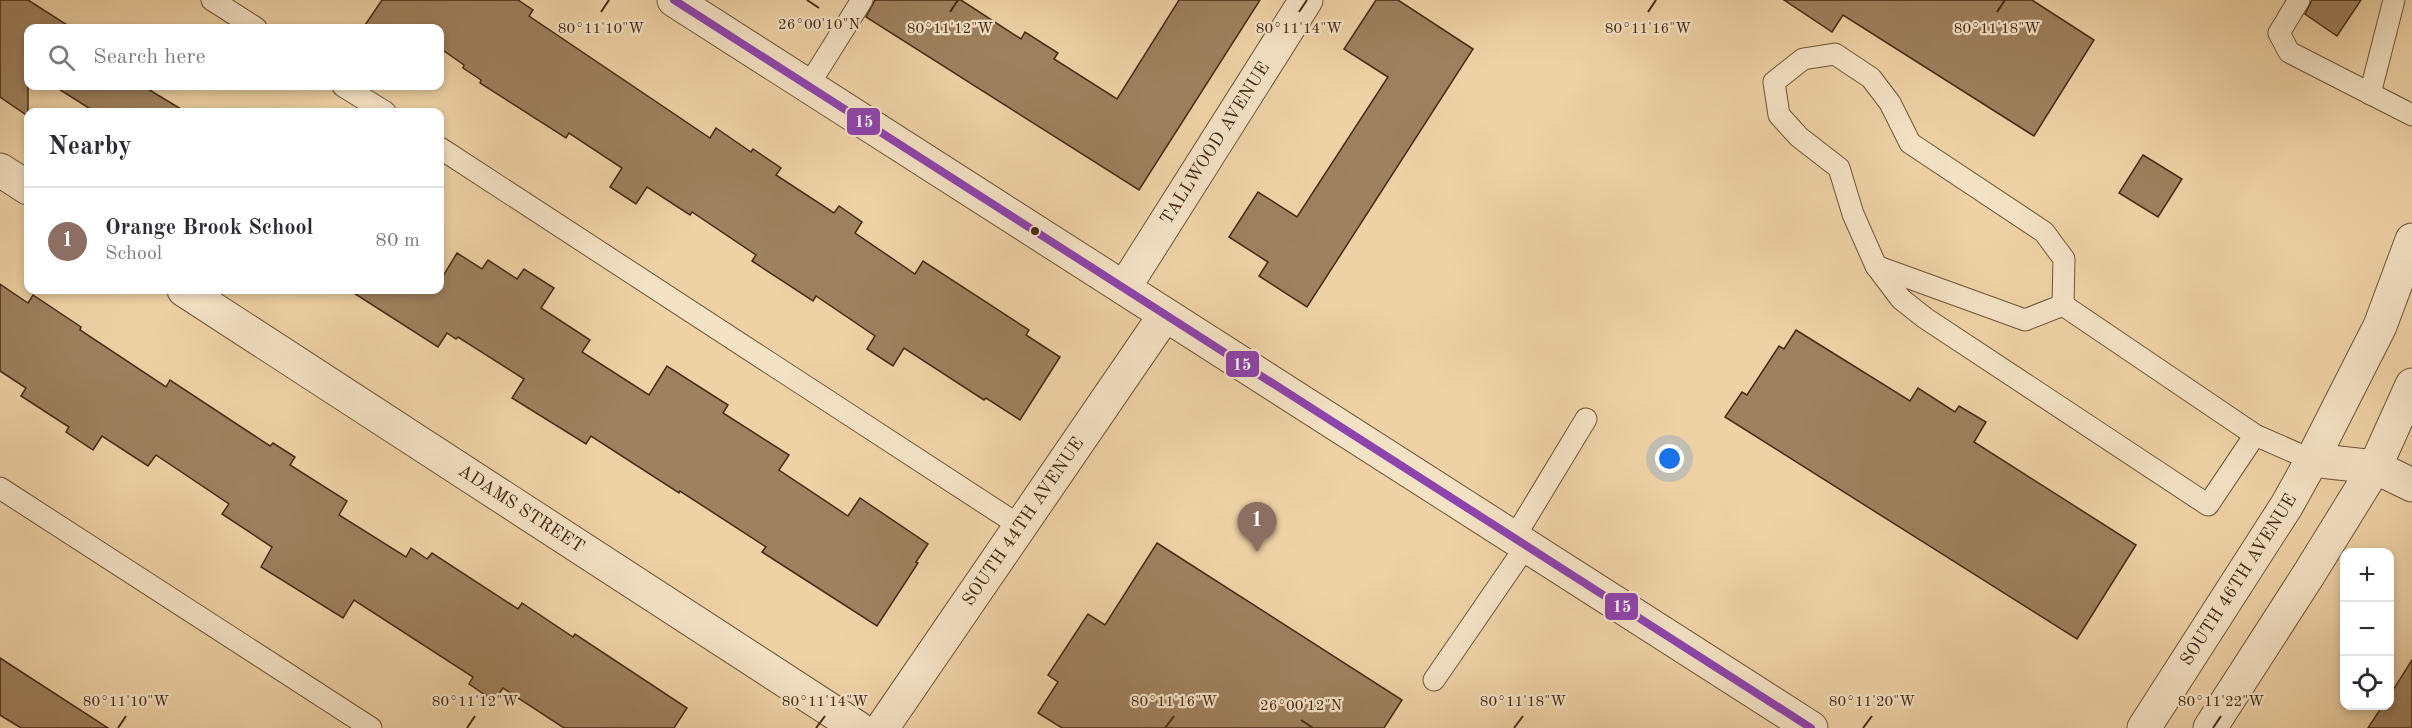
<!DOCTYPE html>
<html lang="en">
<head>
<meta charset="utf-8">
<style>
  :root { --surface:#fff; --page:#f7f7f7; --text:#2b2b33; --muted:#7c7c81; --line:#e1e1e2; --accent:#d93025 }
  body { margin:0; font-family:"Old Standard TT",serif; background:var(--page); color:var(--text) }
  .controls { position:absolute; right:18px; bottom:18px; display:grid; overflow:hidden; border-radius:12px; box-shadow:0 3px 9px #0003 }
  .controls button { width:54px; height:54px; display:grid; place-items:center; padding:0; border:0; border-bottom:2px solid var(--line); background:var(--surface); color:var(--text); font:30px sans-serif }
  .you { position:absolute; left:1670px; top:459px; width:21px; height:21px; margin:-15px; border:4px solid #fff; border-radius:50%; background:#1a73e8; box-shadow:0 0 0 9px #1a73e833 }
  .badge { display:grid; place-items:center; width:39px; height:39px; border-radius:50%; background:var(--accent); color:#fff; font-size:20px; font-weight:700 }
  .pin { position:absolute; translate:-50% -50px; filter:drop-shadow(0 2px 3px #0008) }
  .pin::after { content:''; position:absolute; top:32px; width:21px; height:18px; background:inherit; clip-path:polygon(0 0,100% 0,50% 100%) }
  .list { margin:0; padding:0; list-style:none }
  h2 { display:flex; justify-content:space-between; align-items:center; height:78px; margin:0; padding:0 24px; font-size:26px }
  h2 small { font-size:20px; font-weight:400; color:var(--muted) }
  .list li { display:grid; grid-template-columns:39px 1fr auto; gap:18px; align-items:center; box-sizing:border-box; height:108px; padding:0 24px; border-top:2px solid var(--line) }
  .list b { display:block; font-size:22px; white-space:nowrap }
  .list p { margin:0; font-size:20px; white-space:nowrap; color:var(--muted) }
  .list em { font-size:20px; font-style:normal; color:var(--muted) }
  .icon { flex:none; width:33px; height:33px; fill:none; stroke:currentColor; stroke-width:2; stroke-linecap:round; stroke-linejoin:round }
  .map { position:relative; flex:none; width:2412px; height:728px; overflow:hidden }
  .search { position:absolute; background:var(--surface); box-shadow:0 3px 9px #0003; left:24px; top:24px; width:420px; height:66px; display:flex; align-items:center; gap:15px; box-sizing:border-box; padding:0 21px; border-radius:12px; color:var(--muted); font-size:22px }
  .panel { position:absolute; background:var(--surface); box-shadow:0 3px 9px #0003; left:24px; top:108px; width:420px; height:186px; border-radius:12px }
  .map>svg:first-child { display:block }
  .building { fill:#9e815f; stroke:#472a13; stroke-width:1.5 }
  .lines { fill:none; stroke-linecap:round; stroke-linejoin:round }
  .service-casing { stroke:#715438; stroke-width:23 }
  .minor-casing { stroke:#715438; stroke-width:35 }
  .tertiary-casing { stroke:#715438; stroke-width:35 }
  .service { stroke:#f4e2c5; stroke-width:21 }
  .minor { stroke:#f4e2c5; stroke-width:33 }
  .tertiary { stroke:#f4e2c5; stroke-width:33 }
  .bus-1-casing { stroke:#f4e2c5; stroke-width:12 }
  .bus-1 { stroke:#8e44ad; stroke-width:8 }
  .ticks { fill:none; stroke:#472a13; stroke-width:2 }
  .bus-dot { fill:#472a13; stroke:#f4e2c5; stroke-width:2 }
  .labels { text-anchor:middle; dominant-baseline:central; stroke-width:4.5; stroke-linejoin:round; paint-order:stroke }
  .street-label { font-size:18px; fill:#472a13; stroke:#f4e2c5 }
  .ticks-label { font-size:15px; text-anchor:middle; fill:#472a13; stroke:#f4e2c5; stroke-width:4.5; stroke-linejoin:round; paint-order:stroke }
  .line-badge { stroke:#f4e2c5; stroke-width:2 }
  .badge-label { font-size:16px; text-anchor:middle; font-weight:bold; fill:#fff }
</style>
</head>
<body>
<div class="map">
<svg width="2412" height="728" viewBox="0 0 2412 728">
  <rect width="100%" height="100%" fill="#eed2a6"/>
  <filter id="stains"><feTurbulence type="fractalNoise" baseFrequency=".00333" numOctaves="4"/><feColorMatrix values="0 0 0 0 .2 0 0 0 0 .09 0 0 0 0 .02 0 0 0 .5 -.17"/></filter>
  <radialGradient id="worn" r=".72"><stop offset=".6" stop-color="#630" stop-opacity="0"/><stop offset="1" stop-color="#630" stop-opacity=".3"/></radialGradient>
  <g class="building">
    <path d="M0,0H28L72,28H28V116L0,97Z"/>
    <path d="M382,0H518L533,10L529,16L710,138L716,128L751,152L753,149L781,168L776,175L834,213L839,206L862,222L855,233L915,274L923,261L1029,330L1026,335L1060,357L1020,420L986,398L984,400L904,348L893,366L867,349L875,336L816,296L813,301L752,261L756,255L692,212L690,215L647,187L636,204L610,187L622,168L569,133L566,138L480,83L481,80L463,68L464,65L440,48V28H363Z"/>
    <path d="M875,0H961L1021,39L1025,32L1058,53L1054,59L1117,99L1179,0H1260L1139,190L866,17Z"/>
    <path d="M1376,0H1398L1473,49L1307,307L1259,276L1268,262L1229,237L1258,192L1297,217L1388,77L1344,49Z"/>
    <path d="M1784,0H2032L2094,40L2034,136L1843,15L1832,32Z"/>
    <path d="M2312,0H2361L2337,36L2305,14Z"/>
    <path d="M54,86H143L186,112H95Z"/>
    <path d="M2143,155L2182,179L2158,217L2119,193Z"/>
    <path d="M457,253L482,269L488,260L517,279L524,269L554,288L541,308L590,340L582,352L649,395L667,366L728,405L723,413L789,455L779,470L848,516L860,498L928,544L916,562L918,563L877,626L762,552L766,547L680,491L679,493L591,436L586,444L512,398L524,379L458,337L456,339L447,333L438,347L349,290H440V281Z"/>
    <path d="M0,284L28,303L33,295L81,327L80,330L166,387L170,380L270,446L273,443L295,457L290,465L347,501L339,515L406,557L411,548L427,559L432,553L518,609L522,603L573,637L575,634L687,708L674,728H564L503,688L494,701L469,684L473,677L354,600L343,618L261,567L272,547L222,514L229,504L156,455L148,466L102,436L93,450L66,432L69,427L21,396L26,388L0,371Z"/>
    <path d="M1796,330L1910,401L1918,388L1955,412L1959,406L1986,422L1974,442L2136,545L2077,639L1725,417L1742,392L1747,395L1779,346L1784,349Z"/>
    <path d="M1157,543L1402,700L1384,728H1062L1038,713L1058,682L1048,675L1088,614L1105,625Z"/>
    <path d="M0,658L108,728H21L0,715Z"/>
    <path d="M2412,660V728H2368L2383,705H2390V695Z"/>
  </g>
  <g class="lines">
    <g class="service-casing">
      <g id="service">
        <path d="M212,0L256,28"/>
        <path d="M2299,0L2279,33L2289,52L2412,115"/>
        <path d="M343,86L385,112"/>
        <path d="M808,86L862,0"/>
        <path d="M2370,94L2394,0"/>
        <path d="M440,148L1020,526"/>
        <path d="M1876,266L2025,320L2063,305"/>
        <path d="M2063,305L2064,259L2044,232L1910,143L1890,103L1871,78L1835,54L1803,59L1774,82L1779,115L1799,137L1839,168L1853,214L1876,266L1901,299L1925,318L2208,505L2255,435"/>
        <path d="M2063,305L2255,435L2312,460"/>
        <path d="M0,488L371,728"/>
        <path d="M1514,538L1586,419"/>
        <path d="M1434,680L1526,546"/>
      </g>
    </g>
    <g class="minor-casing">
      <g id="minor">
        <path d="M0,170L28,188"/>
        <path id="s1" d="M1124,288L1306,0"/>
        <path id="s2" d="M184,290L858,728"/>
        <path d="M2312,460L2375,467L2412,485"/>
        <path id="s3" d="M882,728L1165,315"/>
      </g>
    </g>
    <g class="tertiary-casing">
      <g id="tertiary">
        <path d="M674,0L1811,728"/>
        <path id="s4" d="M2144,728L2287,505L2312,460L2380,326L2412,240"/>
        <path d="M2210,728L2309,574L2375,467L2412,385"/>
      </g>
    </g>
    <use href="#service" class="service"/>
    <use href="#minor" class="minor"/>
    <use href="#tertiary" class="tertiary"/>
    <g class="bus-1-casing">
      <path id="bus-1" d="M674,0L1811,728"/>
    </g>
    <use href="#bus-1" class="bus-1"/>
  </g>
  <path class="ticks" d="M807,0L819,8M601,12L609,0M950,12L958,0M1299,12L1307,0M1648,12L1656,0M1997,12L2005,0M1301,720L1313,728M118,728L126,716M467,728L475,716M816,728L825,716M1165,728L1174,716M1514,728L1523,716M1863,728L1872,716M2213,728L2221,716"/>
  <circle class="bus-dot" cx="1035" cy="231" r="5"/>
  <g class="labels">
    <g class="street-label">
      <text stroke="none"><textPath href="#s1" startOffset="171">TALLWOOD AVENUE</textPath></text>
      <text stroke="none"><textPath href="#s2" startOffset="402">ADAMS STREET</textPath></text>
      <text stroke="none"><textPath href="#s3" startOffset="250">SOUTH 44TH AVENUE</textPath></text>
      <text stroke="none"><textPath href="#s4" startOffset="176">SOUTH 46TH AVENUE</textPath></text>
    </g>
  </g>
  <g class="ticks-label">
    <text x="819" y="29">26°00'10"N</text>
    <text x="1648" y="33">80°11'16"W</text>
    <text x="601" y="33">80°11'10"W</text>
    <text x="950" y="33">80°11'12"W</text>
    <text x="1299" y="33">80°11'14"W</text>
    <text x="1997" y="33">80°11'18"W</text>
    <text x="126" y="706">80°11'10"W</text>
    <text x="475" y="706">80°11'12"W</text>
    <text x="825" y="706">80°11'14"W</text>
    <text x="1174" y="706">80°11'16"W</text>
    <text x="1523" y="706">80°11'18"W</text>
    <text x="1872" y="706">80°11'20"W</text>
    <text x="2221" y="706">80°11'22"W</text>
    <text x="1301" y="710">26°00'12"N</text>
  </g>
  <g class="line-badge">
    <rect x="846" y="107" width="35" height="29" rx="6" fill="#8e44ad"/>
    <rect x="1225" y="350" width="35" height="28" rx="6" fill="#8e44ad"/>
    <rect x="1604" y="592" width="35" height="29" rx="6" fill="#8e44ad"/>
  </g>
  <g class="badge-label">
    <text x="864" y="127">15</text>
    <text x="1242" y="370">15</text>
    <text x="1622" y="612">15</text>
  </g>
  <rect width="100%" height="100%" filter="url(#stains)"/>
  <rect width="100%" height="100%" fill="url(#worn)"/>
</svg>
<div class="controls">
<button>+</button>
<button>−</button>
<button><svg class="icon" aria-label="locate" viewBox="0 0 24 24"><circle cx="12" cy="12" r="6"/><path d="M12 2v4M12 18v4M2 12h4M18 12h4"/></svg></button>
</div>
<div class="you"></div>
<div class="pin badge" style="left:1257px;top:552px;background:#8d6e63">1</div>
<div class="search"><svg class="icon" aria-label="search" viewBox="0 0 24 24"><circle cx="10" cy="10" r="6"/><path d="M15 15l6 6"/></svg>Search here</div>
<section class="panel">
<h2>Nearby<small></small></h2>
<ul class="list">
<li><span class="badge" style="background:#8d6e63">1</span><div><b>Orange Brook School</b><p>School</p></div><em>80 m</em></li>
</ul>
</section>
</div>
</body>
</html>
